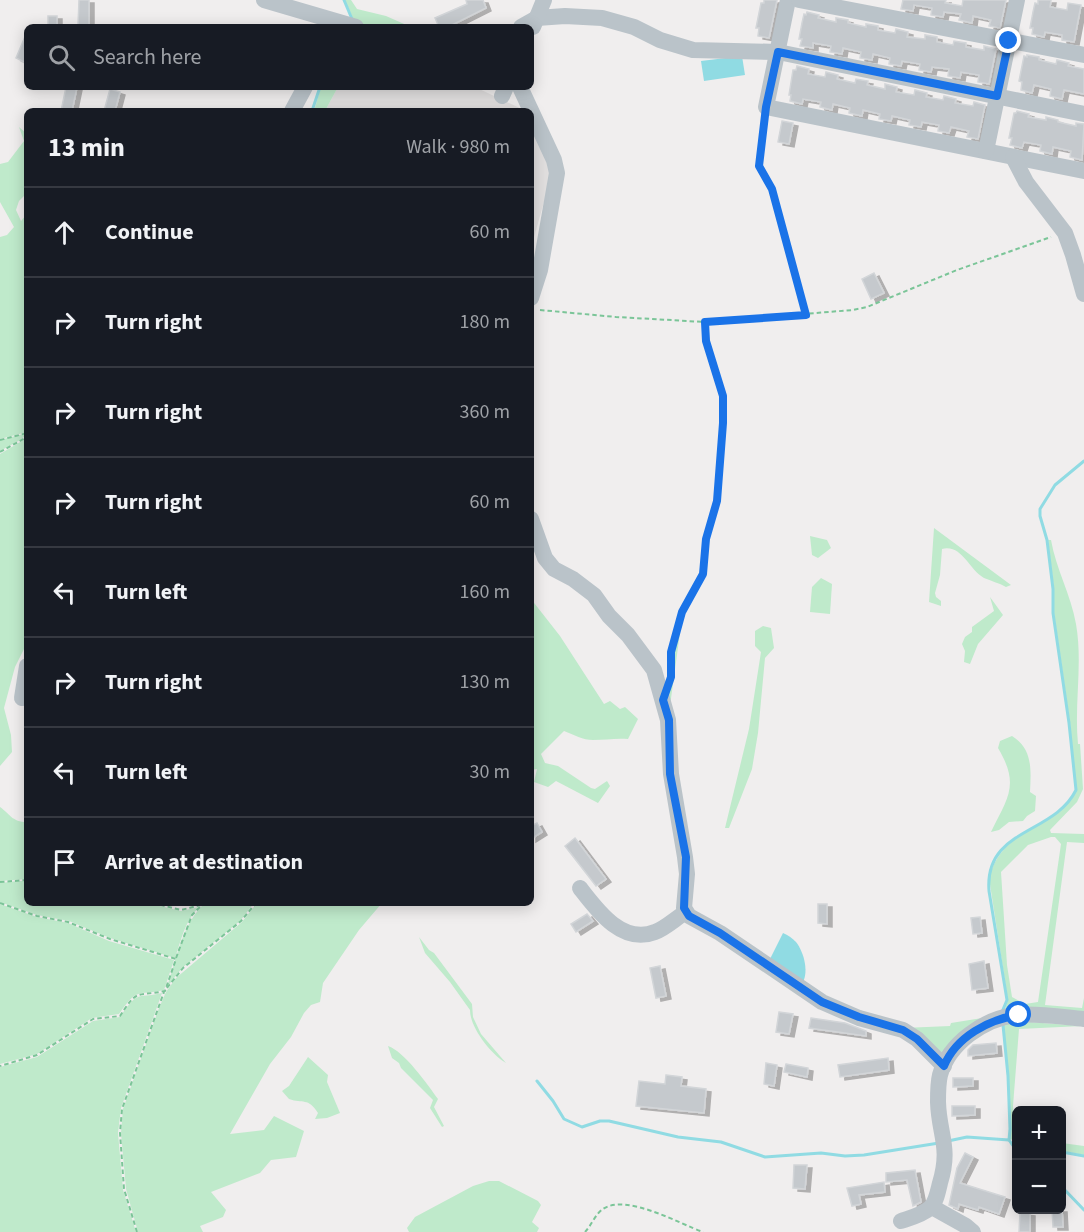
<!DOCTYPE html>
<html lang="en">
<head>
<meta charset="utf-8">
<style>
  :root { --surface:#171b24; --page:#20242c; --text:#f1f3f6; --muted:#9ea1a6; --line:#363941 }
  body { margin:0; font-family:"Source Sans 3",sans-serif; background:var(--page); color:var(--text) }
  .controls { position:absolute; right:18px; bottom:18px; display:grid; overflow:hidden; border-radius:9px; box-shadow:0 3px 15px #0003 }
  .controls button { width:54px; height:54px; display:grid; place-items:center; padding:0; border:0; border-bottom:2px solid var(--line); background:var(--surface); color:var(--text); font:30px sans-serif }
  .stop { position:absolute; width:18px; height:18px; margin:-14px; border:4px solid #1a73e8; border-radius:50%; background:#fff }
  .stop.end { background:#1a73e8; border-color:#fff; box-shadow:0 2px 6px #0008 }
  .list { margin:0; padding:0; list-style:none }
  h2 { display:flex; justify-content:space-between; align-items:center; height:78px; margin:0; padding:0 24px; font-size:26px }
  h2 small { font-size:20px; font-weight:400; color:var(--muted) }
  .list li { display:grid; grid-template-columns:39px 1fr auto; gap:18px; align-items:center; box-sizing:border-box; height:90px; padding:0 24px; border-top:2px solid var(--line) }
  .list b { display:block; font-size:22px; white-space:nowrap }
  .list em { font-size:20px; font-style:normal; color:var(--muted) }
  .icon { flex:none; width:33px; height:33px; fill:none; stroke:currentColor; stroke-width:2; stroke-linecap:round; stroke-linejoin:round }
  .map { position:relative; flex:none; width:1084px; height:1232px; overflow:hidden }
  .search { position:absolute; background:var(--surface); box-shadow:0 3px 15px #0003; left:24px; top:24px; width:510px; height:66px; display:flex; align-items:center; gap:15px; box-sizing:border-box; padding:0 21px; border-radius:9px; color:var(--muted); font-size:22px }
  .panel { position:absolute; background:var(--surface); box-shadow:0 3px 15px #0003; left:24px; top:108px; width:510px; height:798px; border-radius:9px }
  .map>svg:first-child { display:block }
  .education { fill:#e1dfdf }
  .green { fill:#bfeacb; fill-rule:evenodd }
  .water { fill:#90dbe3 }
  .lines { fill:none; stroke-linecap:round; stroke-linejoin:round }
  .stream { stroke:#90dbe3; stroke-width:3 }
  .building { fill:#c5c9cd; stroke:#d2d5d8; stroke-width:1.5; filter:url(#shadow) }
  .path { stroke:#7bc598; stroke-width:2; stroke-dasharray:4.5 3; stroke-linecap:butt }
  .minor { stroke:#bac3c9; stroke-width:16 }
  .route { stroke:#1a73e8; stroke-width:8 }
</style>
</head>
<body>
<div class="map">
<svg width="1084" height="1232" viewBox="0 0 1084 1232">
  <defs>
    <filter id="shadow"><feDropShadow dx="5" dy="3" stdDeviation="0" flood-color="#0004"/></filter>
  </defs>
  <rect width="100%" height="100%" fill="#f0eeee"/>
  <g class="education">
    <path d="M338,87H475L526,111H325Z"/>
    <path d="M531,122L553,170L531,248Z"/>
  </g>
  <g class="green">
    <path d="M345,0H351L357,9L386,16L411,27H379L353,23L352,16Z"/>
    <path d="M321,87H338L325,111H314Z"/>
    <path d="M19,127L27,134V193L19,201L16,210L21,221L27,214V432L0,439V237L7,235L14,227L0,202V164L8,162L24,141Z"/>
    <path d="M27,433L22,439L0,451V440Z"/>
    <path d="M27,438V643L15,667L4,708L11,735L12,752L0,766V454Z"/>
    <path d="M934,528L1011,585L1006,587C999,583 991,581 984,578C969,570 962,544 942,549L940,575L935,593L936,597L941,601V606L929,602Z"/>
    <path d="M810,536L827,540L831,548L818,558L812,555Z"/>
    <path d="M1048,540H1051C1056,569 1071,595 1076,624C1083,664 1074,703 1078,744H1080L1083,789L1077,802L1050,830L1051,833L1084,834V843L1067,842L1045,1005L1082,1008L1084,998V1015L1005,1009L1008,1000L1006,988L989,878C1002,825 1057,831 1076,790L1070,723L1054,613V589ZM1051,837H1055L1061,844L1038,1002L1025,1004L1012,997L1007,965L1001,872L1028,845Z"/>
    <path d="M821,578L832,584L830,614L810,612L812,587Z"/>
    <path d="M990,597L1003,615L978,644L970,664L964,662L965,651L962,644L965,637L972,632V627L994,611Z"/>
    <path d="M531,599L560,636L604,704L610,701L620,709L625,707L638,719L628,739C616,738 605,740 593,740C583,740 574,735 564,731L541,754L545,763L558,766L591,788L595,789L607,781L610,786L598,803L556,781L548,787L534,782L537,769L531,770Z"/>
    <path d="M763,626L771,628L774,648L765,658L758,733L752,769L729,828H725L749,729L761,652L755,646V631Z"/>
    <path d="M677,633H680L669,713L666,695L672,678V653Z"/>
    <path d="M1012,736C1033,749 1031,770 1030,792L1036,796L1035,811L1027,816L1023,821L1009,822L999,830L991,832C1008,797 1020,785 998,748L1000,741Z"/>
    <path d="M0,807C10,814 12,822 27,822V879L0,881Z"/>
    <path d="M19,881H27V903H147L181,911L199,907C185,921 181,940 175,958L110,938L69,921L37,915L0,902V883Z"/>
    <path d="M205,903H254L240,921L182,968L167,987C177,958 182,924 205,903Z"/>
    <path d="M257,903H382L359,930L323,983L320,1002L311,1005L304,1013L291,1037L270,1064L230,1134L264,1130L274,1116L304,1131L296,1157L271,1160L260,1173L211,1192L226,1210L223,1217L200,1226L203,1232H138L126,1189L121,1133L123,1109L159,1008L166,992L176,978L242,922Z"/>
    <path d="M0,904L37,917L68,923L109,941L174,960L164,990C135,996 138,987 119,1014L92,1018L37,1054L0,1064Z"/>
    <path d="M419,937L429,950L434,953L472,1004L473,1017L481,1034L506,1063C491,1054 470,1028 470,1010L450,982L425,953Z"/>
    <path d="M162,993L121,1108L118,1133L123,1190L136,1232H0V1067L37,1057L93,1021L120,1017C139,990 134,999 162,993Z"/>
    <path d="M1001,1015L942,1060L903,1028L950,1026L951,1023Z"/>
    <path d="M1003,1020L1082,1026L1019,1029L1013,1106L1016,1141L1010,1139L1009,1076Z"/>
    <path d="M388,1046C404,1051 428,1085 438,1099L434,1107L444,1126L442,1127L430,1108L433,1100L401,1068L399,1063L392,1058Z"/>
    <path d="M308,1057L328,1075L327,1082L340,1113L327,1118L315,1119L318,1113C308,1097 303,1104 289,1099L282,1091L289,1086Z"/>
    <path d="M1062,1143L1084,1146V1155L1062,1151Z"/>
    <path d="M489,1181H499L538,1201L541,1205L532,1222L539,1228L537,1232H409L407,1228L415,1217L473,1186Z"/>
  </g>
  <g class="water">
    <path d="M742,56L745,75L704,81L701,61Z"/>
    <path d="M783,933C788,935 792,938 796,942C804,952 810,974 801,985L768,963Z"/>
  </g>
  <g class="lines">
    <g class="stream">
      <path d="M344,0L352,19"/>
      <path d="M312,111L320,87"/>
      <path d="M1002,1012L1007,1000L989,891C984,828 1054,835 1076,790L1069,723L1053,613V589L1047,540L1040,516V509L1055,485L1084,461"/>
      <path d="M537,1081L553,1101L564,1119L582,1127L600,1121H609L678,1137L721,1142L765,1157L821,1153L845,1156L864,1155L939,1143"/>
      <path d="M1009,1140L1016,1150"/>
      <path d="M948,1141L967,1137L1009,1140L1010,1129L1008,1076L1003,1025"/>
      <path d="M1062,1152L1084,1156"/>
      <path d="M1062,1187L1084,1210"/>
    </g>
  </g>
  <g class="building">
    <path d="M79,0H89V25H78Z"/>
    <path d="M466,0H483L486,8L448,27H439L435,18L467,4Z"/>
    <path d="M764,0H777L769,38L758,36L759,28H756L761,3H764Z"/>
    <path d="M903,0H946L945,3L962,6L963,0H1006L1000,28L989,26L991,20L973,16L972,23L959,20L961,14L944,12L943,17L931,15L932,8L914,5L913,11L901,9Z"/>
    <path d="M1038,0H1051L1050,7L1067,10L1068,3L1081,5L1074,42L1062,40V35L1045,32L1044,37L1032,34L1033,28H1030L1033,12L1035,3L1038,4Z"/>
    <path d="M807,12L819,15L818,18L836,22V18L848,20V23L866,27V24L878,26V30L895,33L896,29L908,32L907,37L925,39V35L937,37V42L953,45L954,41L966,43V47L984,50V46L996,49L989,84L978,82L979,75L961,72L960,78L948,76L949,69L932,67L931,72L919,70L920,64L902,61L901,66L889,64L890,58L873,54L872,60L860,58L861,52L843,48L842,54L830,52L831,46L813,43V48L800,46L802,39H799L802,23L804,14L806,15Z"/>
    <rect x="48" y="16" width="9" height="11"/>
    <path d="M27,32V54L24,62L16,58Z"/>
    <path d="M1027,55L1039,57V60L1056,64L1057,60L1069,63L1068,66L1084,69V94L1064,90L1062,99L1050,96L1051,89L1034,85L1032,93L1021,90L1022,82L1019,81L1024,56L1027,57Z"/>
    <path d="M797,66L809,69L808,74L825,77L826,72L838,75L837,79L855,83L856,79L868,81L867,85L885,89V84L897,87L896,92L914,95L915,90L927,93L926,97L943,100L944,96L956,99L955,103L973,106L974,102L985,105L978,139L967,137L969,131L951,127L949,133L938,131L939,125L922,122L921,127L909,125L910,120L892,116L891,121L879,119L880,114L863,110L862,116L849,113L850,108L833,104L832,110L820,107L821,102L803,99L802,104L790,101L791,95H789L793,70H796Z"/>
    <path d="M66,87H77L72,111H61Z"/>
    <path d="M110,89L120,92L115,111H104Z"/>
    <path d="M1017,111L1029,114L1028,117L1046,120V117L1058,120V122L1076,126V123L1084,124L1082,160L1070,157L1071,151L1053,147L1052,154L1040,151L1041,145L1024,142L1022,148L1010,145L1012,138H1009L1014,113H1016Z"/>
    <path d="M782,121L793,123L789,144L778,142Z"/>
    <path d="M874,273L884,293L871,299L862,279Z"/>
    <path d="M537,823L542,832L531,839V826Z"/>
    <path d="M575,838L606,879L596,886L565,846Z"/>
    <path d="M818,904H827V924L818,923Z"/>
    <path d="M587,914L593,921L576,932L571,924Z"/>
    <path d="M980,917L982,933L973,934L971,918Z"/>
    <path d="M984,961L988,988L972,990L969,964Z"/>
    <path d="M660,966L666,996L656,998L650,968Z"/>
    <path d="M779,1012L793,1014L789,1034L776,1032Z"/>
    <path d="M811,1018L845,1023L866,1031V1036L809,1028Z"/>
    <path d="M996,1043L997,1053L968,1056V1050L973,1045Z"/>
    <path d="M888,1058L889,1070L840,1077L838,1065Z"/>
    <path d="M766,1063L777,1065L774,1086L764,1084Z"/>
    <path d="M786,1064L808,1068L807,1077L784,1072Z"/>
    <path d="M666,1075L682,1077L681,1086L706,1089L704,1113L636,1106L639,1081L665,1084Z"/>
    <path d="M953,1078H973V1086L953,1087Z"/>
    <path d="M952,1106H975V1115L952,1116Z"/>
    <path d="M965,1153L973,1157L960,1183L1005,1197L999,1214L979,1207L978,1210L959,1204L958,1209L949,1205L957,1168Z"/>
    <path d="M794,1165H807L805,1189L793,1188Z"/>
    <path d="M915,1170L921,1202L913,1206L907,1180L886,1182V1173Z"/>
    <path d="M884,1182L885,1192L859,1195L861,1204L852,1206L847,1188Z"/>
    <path d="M1052,1209H1062L1063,1227H1053Z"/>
    <path d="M1020,1212L1030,1213V1232H1019Z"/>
  </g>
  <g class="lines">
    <g class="path">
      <path d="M764,121L759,166L772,189L805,314"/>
      <path d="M540,310L616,317L705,322L853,310L867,307L957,270L1051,237"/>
      <path d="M0,440L27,433"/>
      <path d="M0,452L27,437"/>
      <path d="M671,677V653L674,641L682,612L703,574L706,539L717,501L723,423V396L706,341L705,322"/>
      <path d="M0,882L27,880"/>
      <path d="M0,903L37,916L68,922L110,939L176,959L165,991C135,997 138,988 120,1016L93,1019L37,1055L0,1066"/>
      <path d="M153,903L181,910L201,905"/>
      <path d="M176,958L192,915L204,903"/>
      <path d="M167,988L183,968L241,921L256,903"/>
      <path d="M137,1232L124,1189L120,1133L122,1109L164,992"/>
      <path d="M585,1232C591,1226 596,1213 603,1209C626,1193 680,1224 703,1232"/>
    </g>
    <g class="minor">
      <path d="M264,0L356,27"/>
      <path d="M788,0L766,107L1084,171"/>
      <path d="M799,0L1084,55"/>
      <path d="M521,27L537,18L565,16L602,18L634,27L660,40L693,50L778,52L1084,114"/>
      <path d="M533,27L544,0"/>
      <path d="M520,87L554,160L557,173L540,270L531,298"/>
      <path d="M502,96L506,87"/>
      <path d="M292,111L305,87"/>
      <path d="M986,151L1017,0"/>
      <path d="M1013,157L1026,182L1065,233L1073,255L1084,294"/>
      <path d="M531,519L545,558L554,569L573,579L594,595L609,616L628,635L654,670L668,720L671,774L685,857L687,874L684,908L689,916L720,933L822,1002L859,1018L903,1030L917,1039L944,1066"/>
      <path d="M22,698L27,666"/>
      <path d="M580,888C597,910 622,945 655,932C666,928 676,918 686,912"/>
      <path d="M932,1207L966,1226L973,1232"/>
      <path d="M901,1221C910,1218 922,1215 930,1208C936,1203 938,1191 940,1183C951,1147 939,1135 938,1102C938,1094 938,1083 940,1075C949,1043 984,1019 1015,1015C1037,1013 1062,1017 1084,1019"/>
    </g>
  </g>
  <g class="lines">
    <path class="route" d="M1009,41L997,96L778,52L766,107L759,166L772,189L806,315L705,322L706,341L723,396V423L717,501L706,539L703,574L682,612L671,652V677L663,700L669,720L670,774L686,857L684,908L689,916L720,933L822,1002L859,1017L903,1030L917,1039L944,1066C956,1037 989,1019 1019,1015"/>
  </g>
</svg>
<div class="controls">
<button>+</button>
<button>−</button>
</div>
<div class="stop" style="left:1019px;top:1015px"></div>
<div class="stop end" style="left:1009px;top:41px"></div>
<div class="search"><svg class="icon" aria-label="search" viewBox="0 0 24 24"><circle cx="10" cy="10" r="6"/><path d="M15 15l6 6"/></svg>Search here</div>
<section class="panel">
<h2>13 min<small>Walk · 980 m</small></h2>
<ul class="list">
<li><svg class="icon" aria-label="ahead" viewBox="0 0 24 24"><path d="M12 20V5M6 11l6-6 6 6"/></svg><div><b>Continue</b></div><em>60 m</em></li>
<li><svg class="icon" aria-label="right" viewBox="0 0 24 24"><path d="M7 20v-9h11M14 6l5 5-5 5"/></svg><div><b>Turn right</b></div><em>180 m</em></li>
<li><svg class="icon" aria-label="right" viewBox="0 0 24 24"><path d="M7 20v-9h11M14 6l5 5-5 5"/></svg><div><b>Turn right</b></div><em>360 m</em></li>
<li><svg class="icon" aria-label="right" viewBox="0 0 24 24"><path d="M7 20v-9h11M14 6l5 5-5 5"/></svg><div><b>Turn right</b></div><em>60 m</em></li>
<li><svg class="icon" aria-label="left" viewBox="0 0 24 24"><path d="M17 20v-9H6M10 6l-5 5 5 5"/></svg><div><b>Turn left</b></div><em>160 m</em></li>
<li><svg class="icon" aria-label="right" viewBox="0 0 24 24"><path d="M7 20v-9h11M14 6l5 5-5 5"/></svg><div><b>Turn right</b></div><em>130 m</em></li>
<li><svg class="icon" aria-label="left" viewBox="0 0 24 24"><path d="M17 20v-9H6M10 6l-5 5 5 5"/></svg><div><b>Turn left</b></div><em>30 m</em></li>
<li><svg class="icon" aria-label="arrive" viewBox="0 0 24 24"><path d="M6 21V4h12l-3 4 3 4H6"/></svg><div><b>Arrive at destination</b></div></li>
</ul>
</section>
</div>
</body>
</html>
